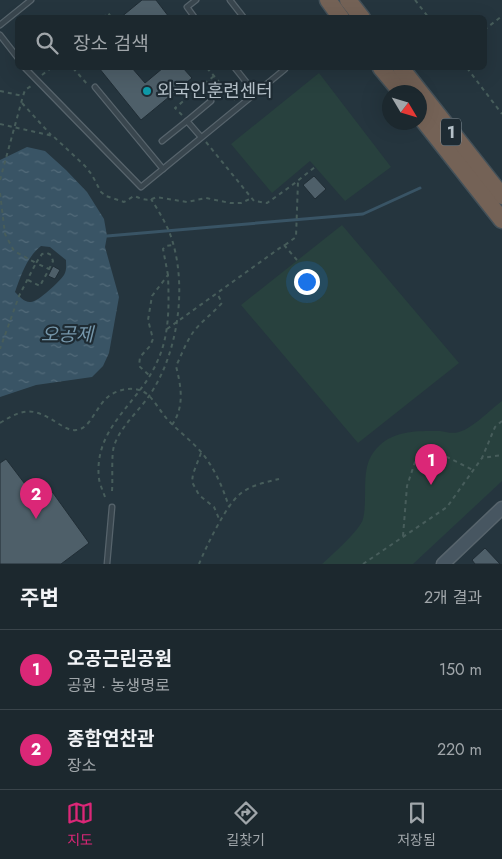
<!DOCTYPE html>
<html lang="ko">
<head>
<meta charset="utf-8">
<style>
  :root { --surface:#1c282e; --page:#29343a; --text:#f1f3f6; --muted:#a0a6aa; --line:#3a444a; --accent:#db2777 }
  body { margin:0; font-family:Jost,"Noto Sans KR",sans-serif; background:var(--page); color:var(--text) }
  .compass { position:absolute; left:382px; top:85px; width:45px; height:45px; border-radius:50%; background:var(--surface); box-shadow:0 5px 20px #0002; rotate:128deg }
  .you { position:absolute; left:306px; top:281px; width:18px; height:18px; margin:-12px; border:4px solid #fff; border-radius:50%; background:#1a73e8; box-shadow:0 0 0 8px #1a73e833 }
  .badge { display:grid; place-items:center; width:32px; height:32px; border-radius:50%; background:var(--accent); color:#fff; font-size:16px; font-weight:700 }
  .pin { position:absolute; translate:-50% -41px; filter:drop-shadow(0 1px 2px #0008) }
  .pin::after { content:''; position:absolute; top:26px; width:18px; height:15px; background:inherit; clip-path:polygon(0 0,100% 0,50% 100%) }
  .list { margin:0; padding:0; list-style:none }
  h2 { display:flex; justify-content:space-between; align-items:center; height:65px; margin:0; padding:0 20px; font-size:21px }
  h2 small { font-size:16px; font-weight:400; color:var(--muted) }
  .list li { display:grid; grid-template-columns:32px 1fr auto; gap:15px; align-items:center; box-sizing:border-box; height:80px; padding:0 20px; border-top:1px solid var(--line) }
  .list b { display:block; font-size:19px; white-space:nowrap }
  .list p { margin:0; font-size:16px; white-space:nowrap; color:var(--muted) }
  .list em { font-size:16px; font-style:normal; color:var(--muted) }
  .icon { flex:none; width:28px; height:28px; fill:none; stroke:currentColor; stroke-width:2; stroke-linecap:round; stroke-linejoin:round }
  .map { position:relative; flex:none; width:502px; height:564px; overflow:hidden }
  .search { position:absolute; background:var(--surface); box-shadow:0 5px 20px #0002; left:15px; right:15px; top:15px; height:55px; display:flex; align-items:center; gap:12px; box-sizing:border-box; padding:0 18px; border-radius:8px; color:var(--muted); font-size:19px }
  .sheet { height:225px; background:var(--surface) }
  nav { display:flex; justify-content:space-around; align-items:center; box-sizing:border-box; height:70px; border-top:1px solid var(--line); background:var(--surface); font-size:14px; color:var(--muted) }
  nav a { display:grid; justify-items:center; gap:2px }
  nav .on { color:var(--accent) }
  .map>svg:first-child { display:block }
  .green { fill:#28413e }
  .water { fill:url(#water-ripples); fill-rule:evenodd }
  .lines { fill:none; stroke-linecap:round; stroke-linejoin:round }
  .stream { stroke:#395465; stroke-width:3 }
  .building { fill:#4e5f69; stroke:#202d35 }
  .lane-casing { stroke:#57646c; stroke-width:7 }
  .secondary-casing { stroke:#57646c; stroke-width:15 }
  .highway-casing { stroke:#445159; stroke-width:19 }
  .path { stroke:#475d5b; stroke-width:2; stroke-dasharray:4 4; stroke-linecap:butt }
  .lane { stroke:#39464e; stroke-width:4.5 }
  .secondary { stroke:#475661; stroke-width:12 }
  .highway { stroke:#746256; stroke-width:16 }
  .culture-dot { fill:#0f9aa8; stroke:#1e2b33; stroke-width:2 }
  .labels { text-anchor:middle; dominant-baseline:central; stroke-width:4.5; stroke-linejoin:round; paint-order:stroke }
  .shield { fill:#1e2b33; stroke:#88949c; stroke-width:1 }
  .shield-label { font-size:16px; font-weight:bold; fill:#b5c1c9 }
  .poi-label { font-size:18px; fill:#b5c1c9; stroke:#1e2b33; text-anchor:start }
  .water-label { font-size:19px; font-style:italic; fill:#7697ab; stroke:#1e2b33 }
</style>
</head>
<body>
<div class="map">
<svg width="502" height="564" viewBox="0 0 502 564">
  <defs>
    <pattern id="water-ripples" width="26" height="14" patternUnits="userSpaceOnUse" patternTransform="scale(1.25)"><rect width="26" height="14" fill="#395465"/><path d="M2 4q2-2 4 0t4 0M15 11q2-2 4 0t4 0" fill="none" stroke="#536b7a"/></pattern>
  </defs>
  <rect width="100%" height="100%" fill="#25353e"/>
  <g class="green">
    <path d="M319,73L391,167L345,201L310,161L272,193L231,144Z"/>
    <path d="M342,225L459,363L358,443L241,305Z"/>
    <path d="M502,401V481L413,564H322C332,555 360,530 363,519C369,494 358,465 379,446C395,430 419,431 440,431C446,432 453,434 459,432C473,428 490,410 502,401Z"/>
  </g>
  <path class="water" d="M27,147L45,151L66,170L87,192L104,219L107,236L105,247L119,297L109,353L103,366L92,377L36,385L0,397V160ZM41,246L50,247L66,260C66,265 67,270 64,275C60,281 38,302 31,302C25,303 19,296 15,292C21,275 27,257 41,246Z"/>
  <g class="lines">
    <path class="stream" d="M107,236L363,214L420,188"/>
  </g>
  <g class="building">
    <path d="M142,0H156L169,17L120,18Z"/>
    <path d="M99,68H132L145,83L163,68H183L192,78L141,120Z"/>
    <path d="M314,176L326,189L315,199L303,185Z"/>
    <path d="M53,266L60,270L55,279L48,276Z"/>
    <path d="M6,459L34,496L48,486L89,543L61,564H0V463Z"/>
    <path d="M485,548L500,564H475L472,560Z"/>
  </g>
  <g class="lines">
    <g class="lane-casing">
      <g id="lane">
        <path d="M230,0L244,18"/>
        <path d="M195,18L187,7L196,0"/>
        <path d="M0,25L31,0"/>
        <path d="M0,35L18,58"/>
        <path d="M25,68L141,187L285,69L283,68"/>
        <path d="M235,68L255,93"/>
        <path d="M95,87L163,169"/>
        <path d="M187,121L211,101"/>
        <path d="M162,141L187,121L201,137"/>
        <path d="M107,564L112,507"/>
      </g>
    </g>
    <g class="secondary-casing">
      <path id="secondary" d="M443,564L502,508"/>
    </g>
    <g class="highway-casing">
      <g id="highway">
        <path d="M328,0L341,18"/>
        <path d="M348,0L362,18"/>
        <path d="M381,68L401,92"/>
        <path d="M401,68L502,196"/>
        <path d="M420,116L502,220"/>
      </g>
    </g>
    <g class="path">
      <path d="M415,0L429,18"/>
      <path d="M103,18L108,13L112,18"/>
      <path d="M484,30L502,16"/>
      <path d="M73,68L88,85"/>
      <path d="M207,68L235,100"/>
      <path d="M467,68L502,114"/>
      <path d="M42,75L51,68"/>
      <path d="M0,91L23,96"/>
      <path d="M22,103L51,135"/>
      <path d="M182,115L175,108L214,76"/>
      <path d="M0,124L53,136L85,166L92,175L101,192L106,196L124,202L134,196C142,199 148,202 156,197L187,202L206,198L230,203H241L252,198"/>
      <path d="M206,142L254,201L267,203L291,186L315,167"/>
      <path d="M0,180L23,96L25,90L31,86"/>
      <path d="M0,193L5,234L14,251L36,263L19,296L0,349"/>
      <path d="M285,245L296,237L298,182"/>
      <path d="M168,275L163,249L166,246L174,245"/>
      <path d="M28,280L40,286C44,278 49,270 53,261L51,255L47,253L42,254L36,263L49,269"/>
      <path d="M167,329L284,245L297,260"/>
      <path d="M502,421L495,427L482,458L502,455"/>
      <path d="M0,423C25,407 34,408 59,424C64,427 70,431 76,430C92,429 96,403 112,394C121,389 133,387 142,391C152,395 159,410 167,419C178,431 192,441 202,453C215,469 223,488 229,507"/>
      <path d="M172,425C185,406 181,386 176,366C182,354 186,342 194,331C203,320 213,313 222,303L217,293"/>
      <path d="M201,453L193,474L192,482L199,495L214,507L220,521"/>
      <path d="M112,491C113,480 111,456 114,446C120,427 138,412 149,396C177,356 187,291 173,243C169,228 160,213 151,199"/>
      <path d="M105,497C103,491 100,485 99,479C93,427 139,404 157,362C170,335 169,304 168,275L152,296L148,320L153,339L150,346L140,357L139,366L150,376"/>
      <path d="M403,536L407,486L417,456L439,453L473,470"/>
      <path d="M199,564C206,547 226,505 240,494C251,485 266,482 279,479"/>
      <path d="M363,564L447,507L482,458"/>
    </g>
    <use href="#lane" class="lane"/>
    <use href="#secondary" class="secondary"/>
    <use href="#highway" class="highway"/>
  </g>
  <circle class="culture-dot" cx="147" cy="91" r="5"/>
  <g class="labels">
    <rect class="shield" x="441" y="118.5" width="20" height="27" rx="4"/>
    <g class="shield-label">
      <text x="451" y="132">1</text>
    </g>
    <g class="poi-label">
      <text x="157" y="91">외국인훈련센터</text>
    </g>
    <g class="water-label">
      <text x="67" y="334">오공제</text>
    </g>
  </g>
</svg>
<svg class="compass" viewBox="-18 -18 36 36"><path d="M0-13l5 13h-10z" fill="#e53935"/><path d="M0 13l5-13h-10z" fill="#a0a6aa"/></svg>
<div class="you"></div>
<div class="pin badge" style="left:431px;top:485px">1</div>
<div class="pin badge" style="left:36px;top:519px">2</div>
<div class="search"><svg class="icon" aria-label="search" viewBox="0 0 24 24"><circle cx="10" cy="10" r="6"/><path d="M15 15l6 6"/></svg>장소 검색</div>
</div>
<section class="sheet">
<h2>주변<small>2개 결과</small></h2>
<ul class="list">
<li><span class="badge">1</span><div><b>오공근린공원</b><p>공원 · 농생명로</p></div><em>150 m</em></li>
<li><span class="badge">2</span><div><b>종합연찬관</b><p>장소</p></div><em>220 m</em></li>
</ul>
</section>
<nav>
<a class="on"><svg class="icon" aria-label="map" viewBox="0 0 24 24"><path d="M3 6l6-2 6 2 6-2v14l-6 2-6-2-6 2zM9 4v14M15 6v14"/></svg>지도</a>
<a><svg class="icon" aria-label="directions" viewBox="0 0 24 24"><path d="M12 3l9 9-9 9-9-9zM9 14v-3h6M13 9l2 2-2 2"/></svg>길찾기</a>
<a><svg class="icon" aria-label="saved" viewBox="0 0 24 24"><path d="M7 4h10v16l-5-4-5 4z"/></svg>저장됨</a>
</nav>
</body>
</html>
